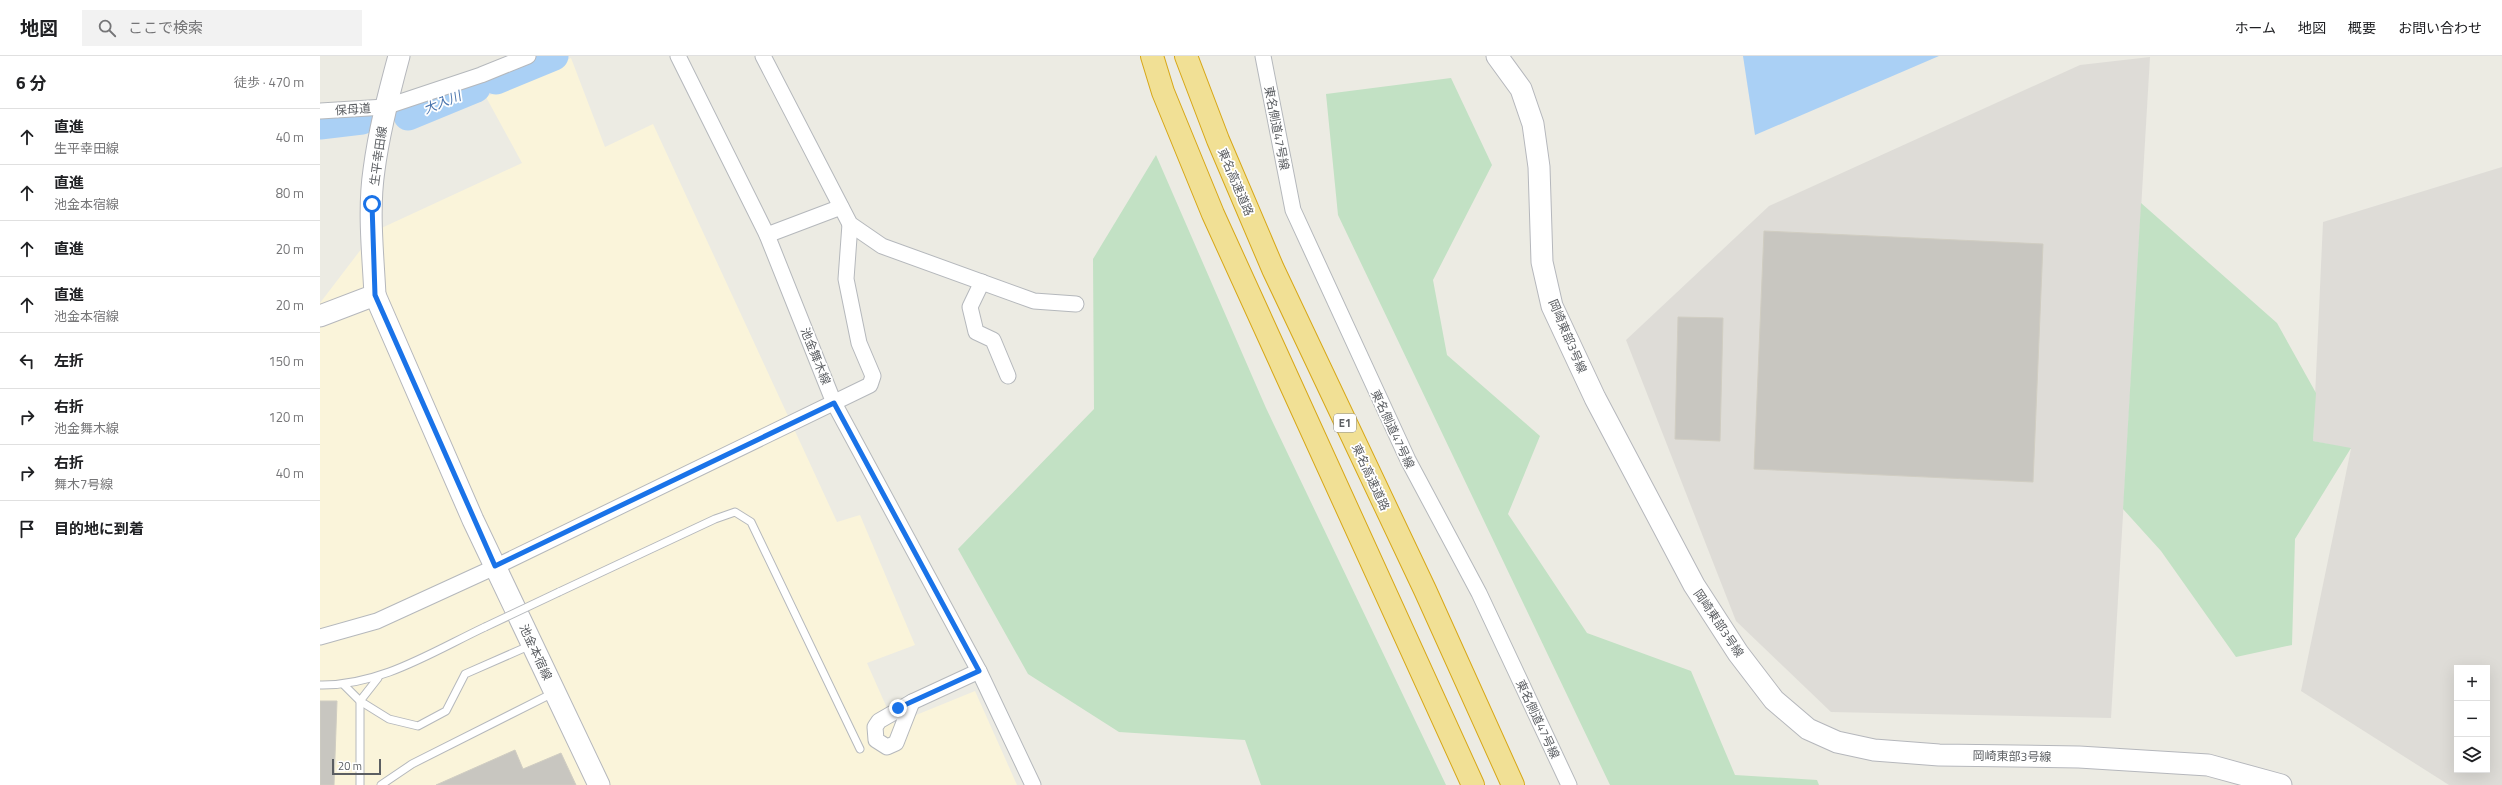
<!DOCTYPE html>
<html lang="ja">
<head>
<meta charset="utf-8">
<style>
  :root { --surface:#fff; --page:#f2f2f2; --text:#202124; --muted:#757577; --line:#e0e0e0 }
  body { margin:0; font-family:"Titillium Web","Noto Sans JP",sans-serif; background:var(--page); color:var(--text) }
  .controls { position:absolute; right:12px; bottom:12px; display:grid; overflow:hidden; border-radius:0px; box-shadow:0 4px 16px #0002 }
  .controls button { width:36px; height:36px; display:grid; place-items:center; padding:0; border:0; border-bottom:1px solid var(--line); background:var(--surface); color:var(--text); font:20px sans-serif }
  .scale { position:absolute; left:12px; bottom:10px; width:49px; box-sizing:border-box; padding-left:4px; border:2px solid #5b5e62; border-top:0; font-size:11px; line-height:14px; white-space:nowrap; color:#5b5e62; -webkit-text-stroke:3px #fff; paint-order:stroke }
  .stop { position:absolute; width:12px; height:12px; margin:-9px; border:3px solid #1a73e8; border-radius:50%; background:#fff }
  .stop.end { background:#1a73e8; border-color:#fff; box-shadow:0 1px 4px #0008 }
  .list { margin:0; padding:0; list-style:none }
  h2 { display:flex; justify-content:space-between; align-items:center; height:52px; margin:0; padding:0 16px; font-size:17px }
  h2 small { font-size:13px; font-weight:400; color:var(--muted) }
  .list li { display:grid; grid-template-columns:26px 1fr auto; gap:12px; align-items:center; box-sizing:border-box; height:56px; padding:0 16px; border-top:1px solid var(--line) }
  .list b { display:block; font-size:15px; white-space:nowrap }
  .list p { margin:0; font-size:13px; white-space:nowrap; color:var(--muted) }
  .list em { font-size:13px; font-style:normal; color:var(--muted) }
  .icon { flex:none; width:22px; height:22px; fill:none; stroke:currentColor; stroke-width:2; stroke-linecap:round; stroke-linejoin:round }
  .map { position:relative; flex:none; width:2182px; height:729px; overflow:hidden }
  header { display:flex; align-items:center; gap:24px; box-sizing:border-box; height:56px; padding:0 20px; background:var(--surface); border-bottom:1px solid var(--line) }
  header strong { font-size:19px }
  nav { display:flex; gap:22px; margin-inline-start:auto; font-size:14px }
  .search { width:280px; height:36px; background:var(--page); display:flex; align-items:center; gap:10px; box-sizing:border-box; padding:0 14px; border-radius:0px; color:var(--muted); font-size:15px }
  main { display:flex }
  aside { flex:1; background:var(--surface) }
  .map>svg:first-child { display:block }
  .commercial { fill:#faf4da }
  .industrial { fill:#dedcd7; fill-rule:evenodd }
  .green { fill:#c2e1c4 }
  .water { fill:#aad0f5 }
  .lines { fill:none; stroke-linecap:round; stroke-linejoin:round }
  .river { stroke:#aad0f5; stroke-width:29 }
  .building { fill:#c8c6c0; stroke:#d0cdc2 }
  .lane-casing { stroke:#b5b8bc; stroke-width:9 }
  .street-casing { stroke:#b5b8bc; stroke-width:17 }
  .secondary-casing { stroke:#b5b7bc; stroke-width:23 }
  .highway-casing { stroke:#d7a718; stroke-width:24 }
  .lane { stroke:#fff; stroke-width:7 }
  .street { stroke:#fff; stroke-width:15 }
  .secondary { stroke:#fff; stroke-width:21 }
  .highway { stroke:#f1e095; stroke-width:22 }
  .lane-bridge-casing { stroke:#b5b8bc; stroke-width:9; stroke-linecap:butt }
  .lane-bridge { stroke:#fff; stroke-width:7 }
  .route { stroke:#1a73e8; stroke-width:5 }
  .labels { text-anchor:middle; dominant-baseline:central; stroke-width:3.5; stroke-linejoin:round; paint-order:stroke }
  .shield { fill:#fff; stroke:#8c8e91; stroke-width:1 }
  .shield-label { font-size:11px; font-weight:bold; fill:#5b5e62 }
  .street-label { font-size:12px; fill:#5b5e62; stroke:#fff }
  .water-label { font-size:13px; font-style:italic; fill:#4c76ae; stroke:#fff }
</style>
</head>
<body>
<header>
<strong>地図</strong>
<div class="search"><svg class="icon" aria-label="search" viewBox="0 0 24 24"><circle cx="10" cy="10" r="6"/><path d="M15 15l6 6"/></svg>ここで検索</div>
<nav><a>ホーム</a><a>地図</a><a>概要</a><a>お問い合わせ</a></nav>
</header>
<main>
<aside>
<h2>6 分<small>徒歩 · 470 m</small></h2>
<ul class="list">
<li><svg class="icon" aria-label="ahead" viewBox="0 0 24 24"><path d="M12 20V5M6 11l6-6 6 6"/></svg><div><b>直進</b><p>生平幸田線</p></div><em>40 m</em></li>
<li><svg class="icon" aria-label="ahead" viewBox="0 0 24 24"><path d="M12 20V5M6 11l6-6 6 6"/></svg><div><b>直進</b><p>池金本宿線</p></div><em>80 m</em></li>
<li><svg class="icon" aria-label="ahead" viewBox="0 0 24 24"><path d="M12 20V5M6 11l6-6 6 6"/></svg><div><b>直進</b></div><em>20 m</em></li>
<li><svg class="icon" aria-label="ahead" viewBox="0 0 24 24"><path d="M12 20V5M6 11l6-6 6 6"/></svg><div><b>直進</b><p>池金本宿線</p></div><em>20 m</em></li>
<li><svg class="icon" aria-label="left" viewBox="0 0 24 24"><path d="M17 20v-9H6M10 6l-5 5 5 5"/></svg><div><b>左折</b></div><em>150 m</em></li>
<li><svg class="icon" aria-label="right" viewBox="0 0 24 24"><path d="M7 20v-9h11M14 6l5 5-5 5"/></svg><div><b>右折</b><p>池金舞木線</p></div><em>120 m</em></li>
<li><svg class="icon" aria-label="right" viewBox="0 0 24 24"><path d="M7 20v-9h11M14 6l5 5-5 5"/></svg><div><b>右折</b><p>舞木7号線</p></div><em>40 m</em></li>
<li><svg class="icon" aria-label="arrive" viewBox="0 0 24 24"><path d="M6 21V4h12l-3 4 3 4H6"/></svg><div><b>目的地に到着</b></div></li>
</ul>
</aside>
<div class="map">
<svg width="2182" height="729" viewBox="0 0 2182 729">
  <rect width="100%" height="100%" fill="#ecebe3"/>
  <path class="commercial" d="M251,2L285,91L333,68L517,466L540,459L595,589L547,607L574,668L655,635L697,729H0V247L55,175L202,107L166,41Z"/>
  <g class="industrial">
    <path d="M1830,1L1791,662L1511,656L1416,565L1306,284L1449,150L1760,9Z"/>
    <path d="M2182,111V729H2129L1981,635L2031,393L1993,385L2003,166ZM2137,612H2167V714H2137Z"/>
  </g>
  <g class="green">
    <path d="M1131,22L1172,109L1113,224L1127,299L1220,380L1188,458L1267,577L1371,615L1415,719L1497,724L1499,729H1290L1018,159L1006,38Z"/>
    <path d="M836,99L946,352L1126,729H941L925,684L799,676L708,618L638,493L774,353L773,203Z"/>
    <path d="M1821,147L1957,267L1996,337L1993,385L2031,392L1975,483L1972,589L1916,601L1841,495L1803,453Z"/>
  </g>
  <path class="water" d="M1423,0H1619L1435,79Z"/>
  <g class="lines">
    <g class="river">
      <path d="M176,24L234,0"/>
      <path d="M88,60L156,32"/>
      <path d="M0,69L42,64"/>
    </g>
  </g>
  <g class="building">
    <path d="M1444,175L1723,188L1713,426L1434,413Z"/>
    <path d="M1358,261L1403,262L1400,385L1355,383Z"/>
    <path d="M0,645H17L14,729H0Z"/>
    <path d="M195,694L203,713L241,697L256,729H116Z"/>
  </g>
  <g class="lines">
    <g class="lane-casing">
      <g id="lane">
        <path d="M239,536L395,463L415,456L431,466L540,693"/>
        <path d="M58,622L40,645L69,663L98,670L126,655L145,618L211,589"/>
        <path d="M0,629C60,630 112,596 165,571"/>
        <path d="M24,629L40,645V729"/>
        <path d="M61,729L92,708L233,637"/>
      </g>
    </g>
    <g class="street-casing">
      <g id="street">
        <path d="M358,0L447,179L514,347L659,615L713,729"/>
        <path d="M443,0L530,168L562,190L714,245L756,248"/>
        <path d="M943,0L973,154L1088,404L1159,537L1249,729"/>
        <path d="M0,55L65,51L161,19L208,0"/>
        <path d="M447,179L521,151"/>
        <path d="M662,226L650,251L656,276L673,284L688,320"/>
        <path d="M0,581L57,565L175,511L550,329L553,320L539,287L526,223L530,168"/>
        <path d="M592,646L576,687L567,691L556,684L555,671L559,665Z"/>
        <path d="M592,646L659,615"/>
      </g>
    </g>
    <g class="secondary-casing">
      <g id="secondary">
        <path d="M1177,0L1201,33L1213,68L1219,111L1222,206L1232,250L1275,342L1374,529L1418,597L1454,644L1488,673L1517,686L1554,694L1619,699L1759,701L1888,709L1961,729"/>
        <path d="M55,239L153,464L279,729"/>
        <path d="M0,260L55,239C53,198 48,155 54,114C59,75 69,37 79,0"/>
      </g>
    </g>
    <g class="highway-casing">
      <g id="highway">
        <path d="M832,0L843,36L893,158L1153,729"/>
        <path d="M866,0L898,84L953,213L1105,534L1193,729"/>
      </g>
    </g>
    <use href="#lane" class="lane"/>
    <use href="#street" class="street"/>
    <use href="#secondary" class="secondary"/>
    <use href="#highway" class="highway"/>
    <g class="lane-bridge-casing">
      <path id="lane-bridge" d="M165,571L239,536"/>
    </g>
    <use href="#lane-bridge" class="lane-bridge"/>
  </g>
  <g class="lines">
    <path class="route" d="M52,148L55,239L175,510L514,347L659,615L578,652"/>
  </g>
  <g class="labels">
    <rect class="shield" x="1014" y="358" width="22" height="18" rx="3"/>
    <g class="shield-label">
      <text x="1025" y="367">E1</text>
    </g>
    <g class="street-label">
      <text transform="translate(33 53) rotate(-4)">保母道</text>
      <text transform="translate(957 72) rotate(79)">東名側道47号線</text>
      <text transform="translate(58 100) rotate(-82)">生平幸田線</text>
      <text transform="translate(916 126) rotate(67)">東名高速道路</text>
      <text transform="translate(1248 280) rotate(67)">岡崎東部3号線</text>
      <text transform="translate(496 300) rotate(68)">池金舞木線</text>
      <text transform="translate(1073 373) rotate(65)">東名側道47号線</text>
      <text transform="translate(1051 421) rotate(65)">東名高速道路</text>
      <text transform="translate(1399 567) rotate(56)">岡崎東部3号線</text>
      <text transform="translate(216 596) rotate(65)">池金本宿線</text>
      <text transform="translate(1218 663) rotate(65)">東名側道47号線</text>
      <text transform="translate(1692 700) rotate(1)">岡崎東部3号線</text>
    </g>
    <g class="water-label">
      <text transform="translate(122 46) rotate(-22)">大入川</text>
    </g>
  </g>
</svg>
<div class="controls">
<button>+</button>
<button>−</button>
<button><svg class="icon" aria-label="layers" viewBox="0 0 24 24"><path d="M12 4l9 5-9 5-9-5zM3 14l9 5 9-5"/></svg></button>
</div>
<div class="scale">20 m</div>
<div class="stop" style="left:52px;top:148px"></div>
<div class="stop end" style="left:578px;top:652px"></div>
</div>
</main>
</body>
</html>
